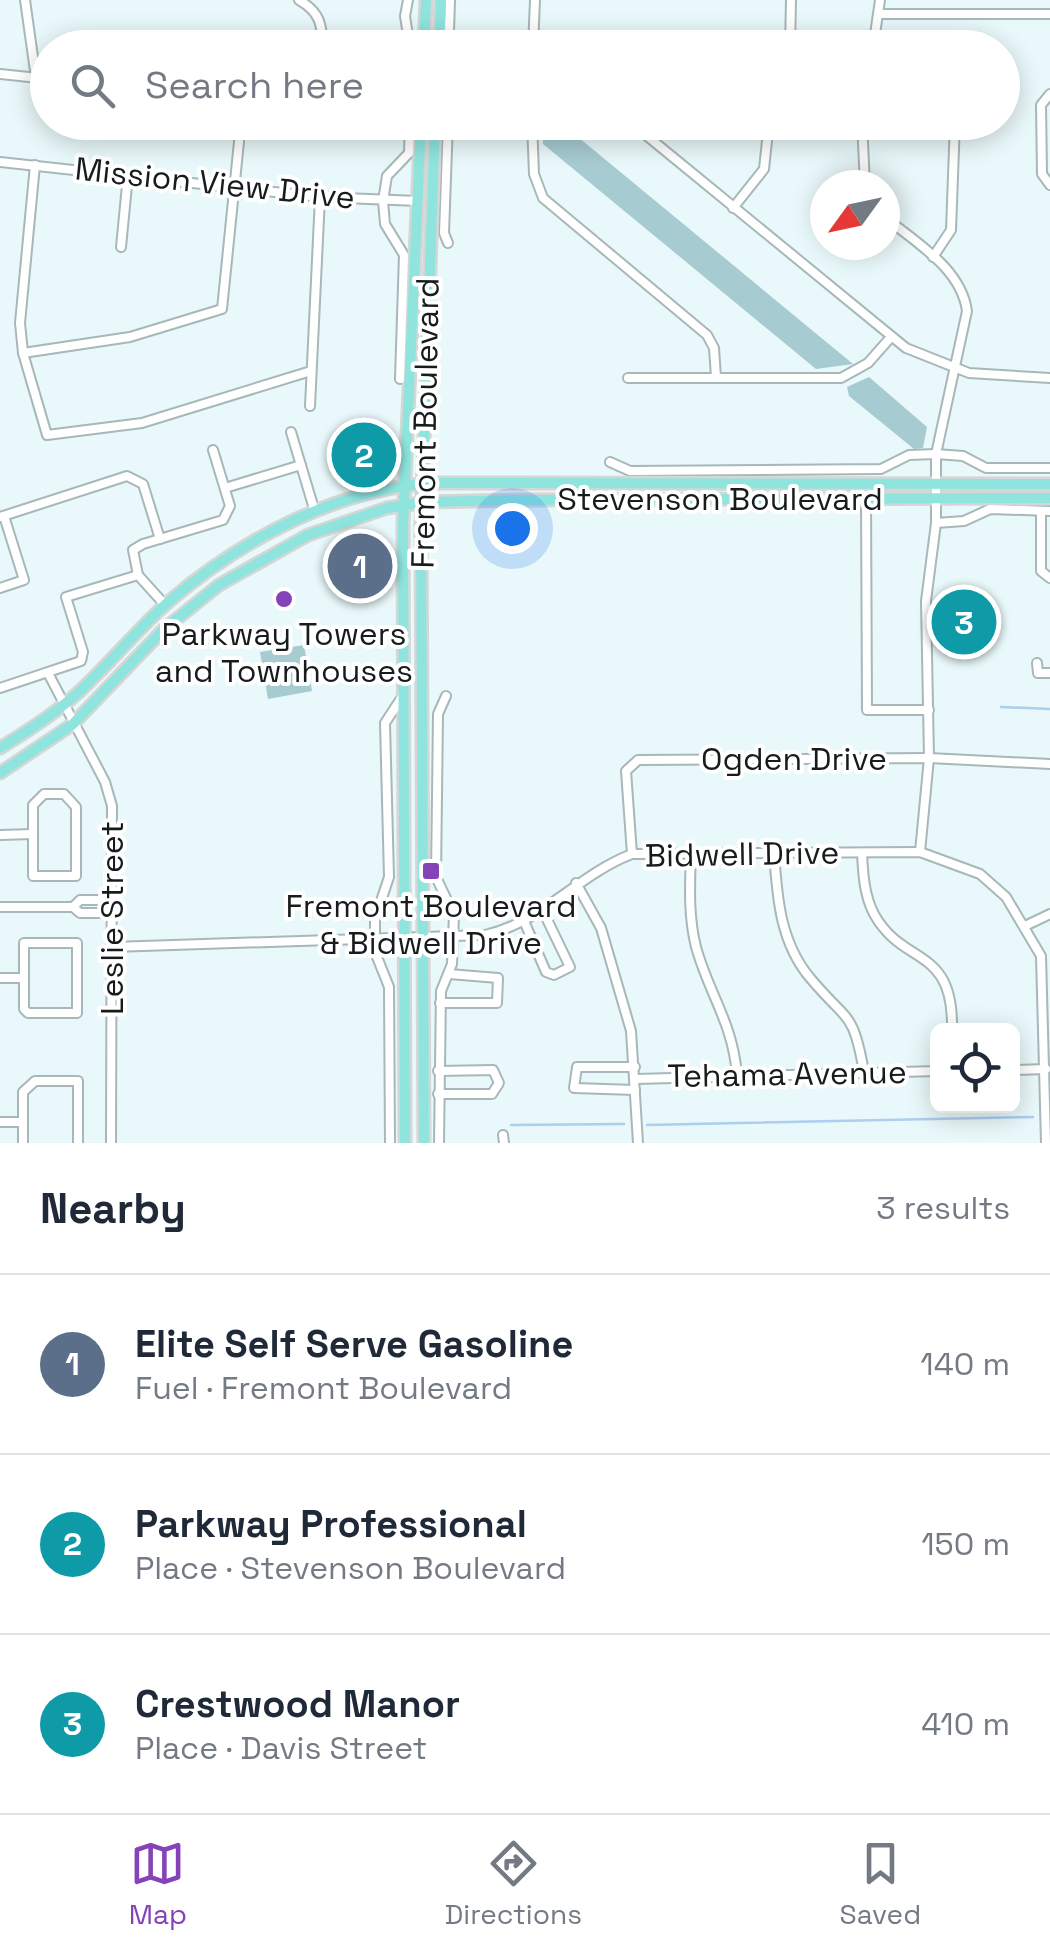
<!DOCTYPE html>
<html lang="en">
<head>
<meta charset="utf-8">
<style>
  :root { --surface:#fff; --page:#f6f6f7; --text:#1f2937; --muted:#747a83; --line:#e0e1e3; --accent:#8543b8 }
  body { margin:0; font-family:"Space Grotesk",sans-serif; background:var(--page); color:var(--text) }
  .controls { position:absolute; right:30px; bottom:30px; display:grid; overflow:hidden; border-radius:15px; box-shadow:0 5px 25px #0003 }
  .controls button { width:90px; height:90px; display:grid; place-items:center; padding:0; border:0; border-bottom:2px solid var(--line); background:var(--surface); color:var(--text); font:50px sans-serif }
  .compass { position:absolute; left:810px; top:170px; width:90px; height:90px; border-radius:50%; background:var(--surface); box-shadow:0 5px 25px #0003; rotate:237deg }
  .you { position:absolute; left:512px; top:528px; width:35px; height:35px; margin:-25px; border:8px solid #fff; border-radius:50%; background:#1a73e8; box-shadow:0 0 0 15px #1a73e833 }
  .badge { display:grid; place-items:center; width:65px; height:65px; border-radius:50%; background:var(--accent); color:#fff; font-size:32px; font-weight:700 }
  .pin { position:absolute; translate:-50% -50%; border:5px solid #fff; box-shadow:0 2px 10px #0006 }
  .list { margin:0; padding:0; list-style:none }
  h2 { display:flex; justify-content:space-between; align-items:center; height:130px; margin:0; padding:0 40px; font-size:42px }
  h2 small { font-size:32px; font-weight:400; color:var(--muted) }
  .list li { display:grid; grid-template-columns:65px 1fr auto; gap:30px; align-items:center; box-sizing:border-box; height:180px; padding:0 40px; border-top:2px solid var(--line) }
  .list b { display:block; font-size:38px; white-space:nowrap }
  .list p { margin:0; font-size:32px; white-space:nowrap; color:var(--muted) }
  .list em { font-size:32px; font-style:normal; color:var(--muted) }
  .icon { flex:none; width:55px; height:55px; fill:none; stroke:currentColor; stroke-width:2; stroke-linecap:round; stroke-linejoin:round }
  .map { position:relative; flex:none; width:1050px; height:1143px; overflow:hidden }
  .search { position:absolute; background:var(--surface); box-shadow:0 5px 25px #0003; left:30px; right:30px; top:30px; height:110px; display:flex; align-items:center; gap:25px; box-sizing:border-box; padding:0 35px; border-radius:55px; color:var(--muted); font-size:38px }
  .sheet { height:670px; background:var(--surface) }
  nav { display:flex; justify-content:space-around; align-items:center; box-sizing:border-box; height:140px; border-top:2px solid var(--line); background:var(--surface); font-size:28px; color:var(--muted) }
  nav a { display:grid; justify-items:center; gap:5px }
  nav .on { color:var(--accent) }
  .map>svg:first-child { display:block }
  .green { fill:#a6cbd1 }
  .lines { fill:none; stroke-linecap:round; stroke-linejoin:round }
  .stream { stroke:#acceef; stroke-width:2.5 }
  .minor-casing { stroke:#a8b7b9; stroke-width:12 }
  .major-casing { stroke:#d5d6d6; stroke-width:15 }
  .minor { stroke:#fff; stroke-width:8 }
  .major { stroke:#8fe5de; stroke-width:10 }
  .poi-dot { fill:#8543b8; stroke:#fff; stroke-width:4 }
  .labels { text-anchor:middle; dominant-baseline:central; stroke-width:8; stroke-linejoin:round; paint-order:stroke }
  .street-label { font-size:32px; fill:#161b1c; stroke:#fff }
  .poi-label { font-size:32px; fill:#161b1c; stroke:#fff }
</style>
</head>
<body>
<div class="map">
<svg width="1050" height="1143" viewBox="0 0 1050 1143">
  <rect width="100%" height="100%" fill="#e9f8fa"/>
  <g class="green">
    <path d="M542,123H561L853,364L816,369L543,144Z"/>
    <path d="M869,377L927,427L923,448L914,449L849,396L847,387Z"/>
    <path d="M304,645L312,691L268,699L260,652Z"/>
  </g>
  <g class="lines">
    <g class="stream">
      <path d="M1001,707L1050,709"/>
      <path d="M511,1125L624,1124"/>
      <path d="M647,1125L1033,1117"/>
    </g>
    <g class="minor-casing">
      <g id="minor">
        <path d="M25,0L36,78"/>
        <path d="M299,0C320,12 322,24 323,48"/>
        <path d="M408,0L405,16L410,48"/>
        <path d="M450,0L449,31L456,48"/>
        <path d="M880,14H1050"/>
        <path d="M126,48V42"/>
        <path d="M533,48L535,0"/>
        <path d="M790,48L791,0"/>
        <path d="M873,48L880,0"/>
        <path d="M0,74L48,79"/>
        <path d="M1050,94L1041,105L1042,174L1050,185"/>
        <path d="M448,122L444,233L448,243"/>
        <path d="M532,122L534,174L543,198L707,335L714,348L716,377"/>
        <path d="M630,122L906,348L969,373L1050,378"/>
        <path d="M862,122L865,185"/>
        <path d="M0,162L320,197L418,201"/>
        <path d="M35,165L20,323L23,353L47,435L142,423L311,371"/>
        <path d="M733,208L764,169L769,122"/>
        <path d="M885,217C916,243 961,268 967,311L936,454V523L926,601L929,758L920,852"/>
        <path d="M121,247L128,175"/>
        <path d="M933,257L951,230L955,122"/>
        <path d="M23,353L130,337L222,309L241,122"/>
        <path d="M628,378H841L868,363L891,337"/>
        <path d="M400,379L404,255L385,224L383,201L387,176L409,153L410,122"/>
        <path d="M310,406L320,197"/>
        <path d="M291,432L315,512"/>
        <path d="M610,462L630,471L881,469L909,455L936,454L963,456L986,468H1050"/>
        <path d="M225,488L301,465"/>
        <path d="M866,497L867,710H929"/>
        <path d="M1041,511V571L1050,578"/>
        <path d="M0,517L127,476L143,484L160,539"/>
        <path d="M936,523L964,521L990,509L1050,511"/>
        <path d="M138,575L165,605"/>
        <path d="M0,588L24,580L4,516"/>
        <path d="M1037,663L1038,673H1050"/>
        <path d="M48,673L105,782L112,806L111,1143"/>
        <path d="M0,688L81,661L83,652L66,597L138,575L133,550L143,544L223,520L230,506L213,450"/>
        <path d="M44,794H64L76,807V876H33V805Z"/>
        <path d="M0,835L33,834"/>
        <path d="M691,852C690,884 688,915 696,947C709,994 732,1021 737,1074"/>
        <path d="M774,852C777,897 780,943 811,979C848,1023 853,1010 864,1072"/>
        <path d="M862,853C863,873 864,895 874,914C903,967 954,945 952,1030"/>
        <path d="M632,854L626,771L638,760L929,758L1050,764"/>
        <path d="M576,883L601,928L631,1031L638,1143"/>
        <path d="M0,907H73L80,900H111"/>
        <path d="M73,907L80,913H111"/>
        <path d="M524,921L546,972L554,975L570,967L542,909"/>
        <path d="M1027,925L1050,914"/>
        <path d="M24,943H77V1013H28L24,1009Z"/>
        <path d="M112,947L485,935C541,923 579,874 632,854L920,852L980,874L1006,897L1041,956L1046,1143"/>
        <path d="M0,978H24"/>
        <path d="M440,1003H497L498,978L449,974"/>
        <path d="M1012,1070L1046,1069"/>
        <path d="M636,1079L938,1071"/>
        <path d="M635,1090L574,1088L577,1067H635"/>
        <path d="M438,1094H492L499,1083L493,1070L438,1071"/>
        <path d="M0,1122H23"/>
        <path d="M503,1135L504,1143"/>
        <path d="M23,1143V1092L35,1081H78V1143"/>
        <path d="M390,1143L389,987L375,952V919L389,877L385,723L404,694"/>
        <path d="M439,1143L441,991L452,964L454,915L436,877L438,714L446,696"/>
      </g>
    </g>
    <g class="major-casing">
      <g id="major">
        <path d="M424,48L426,0"/>
        <path d="M439,48L441,0"/>
        <path d="M0,748C28,731 56,713 80,691C110,663 136,631 166,604C240,540 340,486 440,483L1050,484"/>
        <path d="M0,773L73,724L163,630L219,585L308,535L387,508L427,502L525,500L1050,498"/>
        <path d="M405,1143L403,524L421,122"/>
        <path d="M424,1143L421,526L435,122"/>
      </g>
    </g>
    <use href="#minor" class="minor"/>
    <use href="#major" class="major"/>
  </g>
  <g class="poi-dot">
    <circle cx="284" cy="599" r="10"/>
    <rect x="421" y="861" width="20" height="20" rx="5"/>
  </g>
  <g class="labels">
    <g class="street-label">
      <text transform="translate(215 183) rotate(6)">Mission View Drive</text>
      <text transform="translate(425 423) rotate(-89)">Fremont Boulevard</text>
      <text x="720" y="499">Stevenson Boulevard</text>
      <text x="794" y="759">Ogden Drive</text>
      <text transform="translate(742 854) rotate(-1)">Bidwell Drive</text>
      <text transform="translate(112 918) rotate(-90)">Leslie Street</text>
      <text transform="translate(787 1074) rotate(-1)">Tehama Avenue</text>
    </g>
    <g class="poi-label">
      <text x="284" y="634">Parkway Towers<tspan x="284" dy="37">and Townhouses</tspan></text>
      <text x="431" y="906">Fremont Boulevard<tspan x="431" dy="37">&amp; Bidwell Drive</tspan></text>
    </g>
  </g>
</svg>
<div class="controls">
<button><svg class="icon" aria-label="locate" viewBox="0 0 24 24"><circle cx="12" cy="12" r="6"/><path d="M12 2v4M12 18v4M2 12h4M18 12h4"/></svg></button>
</div>
<svg class="compass" viewBox="-18 -18 36 36"><path d="M0-13l5 13h-10z" fill="#e53935"/><path d="M0 13l5-13h-10z" fill="#747a83"/></svg>
<div class="you"></div>
<div class="pin badge" style="left:360px;top:566px;background:#5c6f8a">1</div>
<div class="pin badge" style="left:364px;top:455px;background:#0f9aa8">2</div>
<div class="pin badge" style="left:964px;top:622px;background:#0f9aa8">3</div>
<div class="search"><svg class="icon" aria-label="search" viewBox="0 0 24 24"><circle cx="10" cy="10" r="6"/><path d="M15 15l6 6"/></svg>Search here</div>
</div>
<section class="sheet">
<h2>Nearby<small>3 results</small></h2>
<ul class="list">
<li><span class="badge" style="background:#5c6f8a">1</span><div><b>Elite Self Serve Gasoline</b><p>Fuel · Fremont Boulevard</p></div><em>140 m</em></li>
<li><span class="badge" style="background:#0f9aa8">2</span><div><b>Parkway Professional</b><p>Place · Stevenson Boulevard</p></div><em>150 m</em></li>
<li><span class="badge" style="background:#0f9aa8">3</span><div><b>Crestwood Manor</b><p>Place · Davis Street</p></div><em>410 m</em></li>
</ul>
</section>
<nav>
<a class="on"><svg class="icon" aria-label="map" viewBox="0 0 24 24"><path d="M3 6l6-2 6 2 6-2v14l-6 2-6-2-6 2zM9 4v14M15 6v14"/></svg>Map</a>
<a><svg class="icon" aria-label="directions" viewBox="0 0 24 24"><path d="M12 3l9 9-9 9-9-9zM9 14v-3h6M13 9l2 2-2 2"/></svg>Directions</a>
<a><svg class="icon" aria-label="saved" viewBox="0 0 24 24"><path d="M7 4h10v16l-5-4-5 4z"/></svg>Saved</a>
</nav>
</body>
</html>
